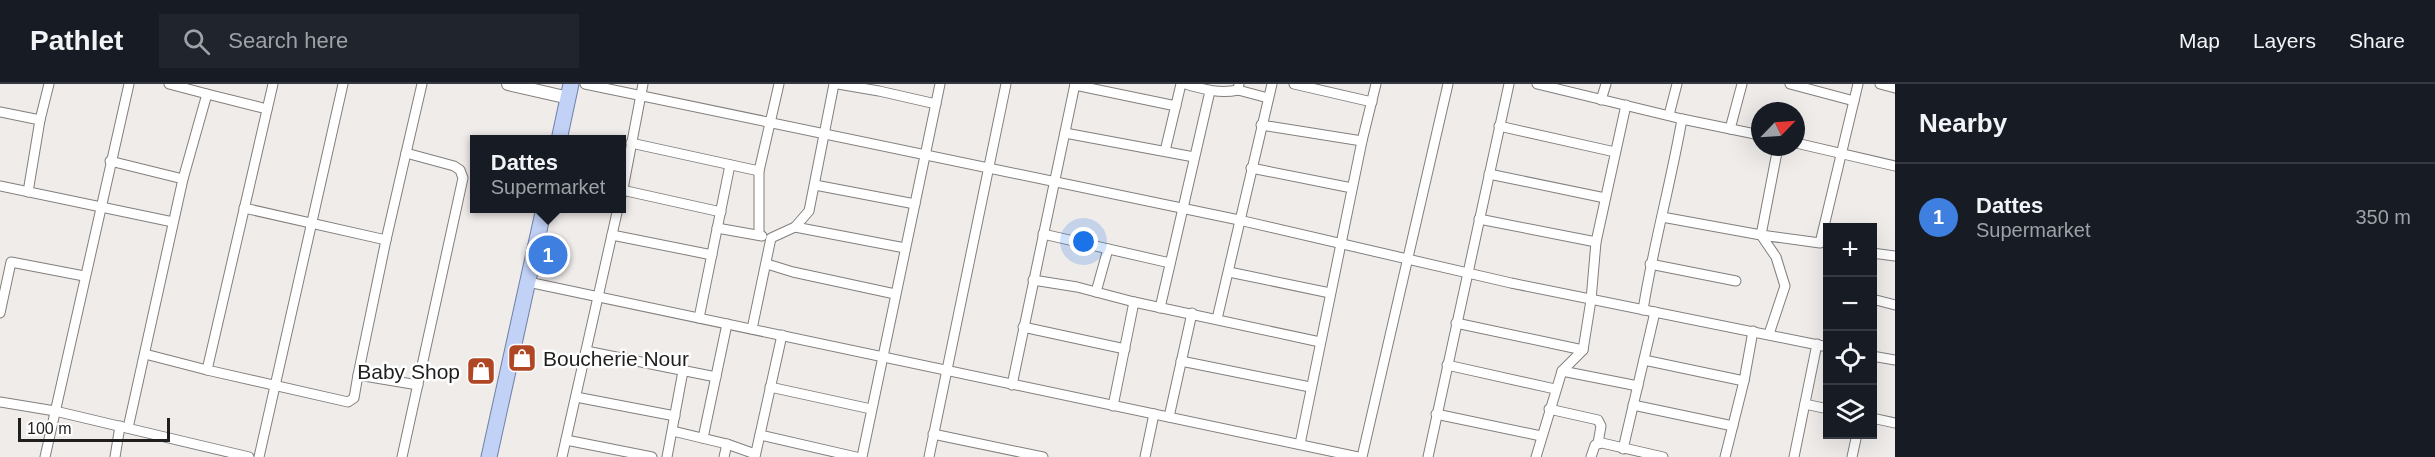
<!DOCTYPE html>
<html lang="en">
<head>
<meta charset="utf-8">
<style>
  :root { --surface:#171b24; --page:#20242c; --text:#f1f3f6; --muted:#9ea1a6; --line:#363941; --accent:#b45309 }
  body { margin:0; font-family:Arial,sans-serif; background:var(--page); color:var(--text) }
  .controls { position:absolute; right:18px; bottom:18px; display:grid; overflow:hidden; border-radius:0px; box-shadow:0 6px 24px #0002 }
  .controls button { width:54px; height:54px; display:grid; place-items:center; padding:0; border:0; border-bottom:2px solid var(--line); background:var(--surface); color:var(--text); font:30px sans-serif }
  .compass { position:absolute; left:1751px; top:18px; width:54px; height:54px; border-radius:50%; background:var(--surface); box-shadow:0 6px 24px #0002; rotate:65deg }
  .scale { position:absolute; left:18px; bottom:15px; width:152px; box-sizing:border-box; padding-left:6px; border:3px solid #201f1e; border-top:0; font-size:16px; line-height:21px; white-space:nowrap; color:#201f1e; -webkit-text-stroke:4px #fff; paint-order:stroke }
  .you { position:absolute; left:1084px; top:158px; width:21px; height:21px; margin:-15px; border:4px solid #fff; border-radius:50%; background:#1a73e8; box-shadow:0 0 0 9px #1a73e833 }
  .badge { display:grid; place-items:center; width:39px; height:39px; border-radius:50%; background:var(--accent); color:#fff; font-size:20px; font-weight:700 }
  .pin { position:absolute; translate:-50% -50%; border:3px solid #fff; box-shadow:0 2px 6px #0006 }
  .popup { position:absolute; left:470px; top:51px; width:156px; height:78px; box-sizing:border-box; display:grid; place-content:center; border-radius:0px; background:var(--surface); filter:drop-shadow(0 2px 4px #0005); font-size:20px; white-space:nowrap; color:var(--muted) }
  .popup b { font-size:22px; color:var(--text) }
  .popup::after { content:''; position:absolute; left:50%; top:100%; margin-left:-12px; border:12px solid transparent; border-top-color:var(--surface) }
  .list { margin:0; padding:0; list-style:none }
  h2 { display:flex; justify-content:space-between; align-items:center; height:78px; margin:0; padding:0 24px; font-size:26px }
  h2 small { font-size:20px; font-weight:400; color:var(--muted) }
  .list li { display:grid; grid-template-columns:39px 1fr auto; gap:18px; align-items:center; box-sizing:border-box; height:108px; padding:0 24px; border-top:2px solid var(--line) }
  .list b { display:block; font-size:22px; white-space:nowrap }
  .list p { margin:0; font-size:20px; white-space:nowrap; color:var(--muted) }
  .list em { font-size:20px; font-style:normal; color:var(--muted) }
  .icon { flex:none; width:33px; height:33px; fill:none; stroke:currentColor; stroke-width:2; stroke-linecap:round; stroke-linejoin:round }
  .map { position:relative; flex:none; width:1895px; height:373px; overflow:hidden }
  header { display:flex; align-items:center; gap:36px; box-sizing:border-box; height:84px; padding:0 30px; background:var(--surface); border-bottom:2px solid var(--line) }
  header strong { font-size:28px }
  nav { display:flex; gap:33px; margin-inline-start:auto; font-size:21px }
  .search { width:420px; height:54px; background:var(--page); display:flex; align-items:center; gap:15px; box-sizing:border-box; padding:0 21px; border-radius:0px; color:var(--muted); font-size:22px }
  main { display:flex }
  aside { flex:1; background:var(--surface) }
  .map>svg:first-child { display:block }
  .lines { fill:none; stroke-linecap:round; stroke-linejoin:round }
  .minor-casing { stroke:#827f7d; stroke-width:11 }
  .tertiary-casing { stroke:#827f7d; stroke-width:14 }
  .primary-casing { stroke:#6f80a7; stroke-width:17 }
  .minor { stroke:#fff; stroke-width:9 }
  .tertiary { stroke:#fff; stroke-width:12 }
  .primary { stroke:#c2d2f7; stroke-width:15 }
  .labels { text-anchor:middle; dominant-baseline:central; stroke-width:5; stroke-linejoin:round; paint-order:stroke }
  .poi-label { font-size:21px; fill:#201f1e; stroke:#fff; text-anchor:start }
</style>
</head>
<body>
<header>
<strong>Pathlet</strong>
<div class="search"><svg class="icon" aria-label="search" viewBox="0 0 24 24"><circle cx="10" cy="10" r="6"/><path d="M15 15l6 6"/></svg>Search here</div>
<nav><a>Map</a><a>Layers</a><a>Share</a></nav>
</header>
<main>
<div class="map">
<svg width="1895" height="373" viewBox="0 0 1895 373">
  <rect width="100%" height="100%" fill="#efecea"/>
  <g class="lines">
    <g class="minor-casing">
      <g id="minor">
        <path d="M169,0L207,10"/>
        <path d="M273,0L207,286L348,318L354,314L358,291"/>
        <path d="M585,0L1239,136L1511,199L1828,263"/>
        <path d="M838,0L879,7L936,20"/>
        <path d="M1185,0C1203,5 1219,10 1238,6"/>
        <path d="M1239,0L1238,6L1268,14"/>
        <path d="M1294,0L1372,18"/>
        <path d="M1537,0L1682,35L1760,51"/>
        <path d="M1790,0L1854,17"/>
        <path d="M1880,0L1895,4"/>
        <path d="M1075,1L1176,22"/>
        <path d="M1601,16L1606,0"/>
        <path d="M0,28L40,36L28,108"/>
        <path d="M1669,31L1677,0"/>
        <path d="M40,36L49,0"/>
        <path d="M1261,41L1362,57"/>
        <path d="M1499,42L1615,68"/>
        <path d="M1730,45L1742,0"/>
        <path d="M1065,49L1194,73"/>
        <path d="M631,59L759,87L779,0"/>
        <path d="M1796,59L1895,82"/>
        <path d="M1165,67L1181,0"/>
        <path d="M406,69L386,156L358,291L418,301"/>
        <path d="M110,77L183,95"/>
        <path d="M1251,84L1352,104"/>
        <path d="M1489,90L1605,114"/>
        <path d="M815,101L915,120"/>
        <path d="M0,102L173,138"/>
        <path d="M622,106L721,128"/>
        <path d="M622,110L643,0"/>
        <path d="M244,124L386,156"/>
        <path d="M1662,133L1761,151L1778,63"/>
        <path d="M1479,135L1596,158"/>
        <path d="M795,143L905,164"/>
        <path d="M717,144L762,152"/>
        <path d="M1043,150L1170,179"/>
        <path d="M612,151L712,171"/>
        <path d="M759,151V87"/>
        <path d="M1872,169L1895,172"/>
        <path d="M767,180L793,188L895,210"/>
        <path d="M1650,180L1736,197"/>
        <path d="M1229,188L1330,209"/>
        <path d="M1033,196L1077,203L1134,218L1320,258"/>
        <path d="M528,198L1358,373"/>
        <path d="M1096,208L1108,165"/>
        <path d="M1872,215L1895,221"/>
        <path d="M1160,224L1210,7"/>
        <path d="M1643,226C1653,162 1671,99 1682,35"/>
        <path d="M0,229L11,178L84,192"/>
        <path d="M699,234L730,81"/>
        <path d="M1217,235L1272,0"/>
        <path d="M1456,239L1583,266"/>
        <path d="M1023,243L1125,265"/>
        <path d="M752,245L771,154L795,143L809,127L834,0"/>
        <path d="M1769,250L1785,202L1776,173L1761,151L1820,159L1858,0"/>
        <path d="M586,267L716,293"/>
        <path d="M145,270L207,286"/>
        <path d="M1872,272L1895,276"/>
        <path d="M1644,276L1744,297"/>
        <path d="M1181,277L1310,303"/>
        <path d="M1447,281L1555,305"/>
        <path d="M1562,287L1638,302"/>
        <path d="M1012,301L1075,0"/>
        <path d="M770,303L871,325"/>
        <path d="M576,313L675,332"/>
        <path d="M0,318L55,327L249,373"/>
        <path d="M1805,320L1828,325"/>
        <path d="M1633,321L1733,342"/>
        <path d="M1113,322L1134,218"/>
        <path d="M1549,325L1598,336L1601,342L1598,359"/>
        <path d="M1436,330L1541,352"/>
        <path d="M1169,333L1192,229"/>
        <path d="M1872,334L1895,339"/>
        <path d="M128,344L183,95L207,10L267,25"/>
        <path d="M673,347L727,360L755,370"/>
        <path d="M933,350L1043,373"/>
        <path d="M760,351L856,373"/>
        <path d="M703,354L727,240"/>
        <path d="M566,356L652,373"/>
        <path d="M1300,360L1362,57L1376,0"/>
        <path d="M1623,365L1655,228"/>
        <path d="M45,373L129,0"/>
        <path d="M115,373L120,342"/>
        <path d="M259,373L343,0"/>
        <path d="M402,373L463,94L460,86L454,82L406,69L422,0"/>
        <path d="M562,373L618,124"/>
        <path d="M667,373L683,287"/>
        <path d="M724,373L727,360"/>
        <path d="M755,373L782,251"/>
        <path d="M862,373L940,0"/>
        <path d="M929,373L1006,0"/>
        <path d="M1145,373L1154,330"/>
        <path d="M1362,373L1448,0"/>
        <path d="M1428,373L1509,0"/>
        <path d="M1536,373L1562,287L1583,266L1591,216L1596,158L1626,21"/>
        <path d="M1591,373L1595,361L1602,359L1663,373"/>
        <path d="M1725,373L1744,297L1753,247"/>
        <path d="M1794,373L1817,260"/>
        <path d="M1852,373L1857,350"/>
      </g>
    </g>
    <g class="tertiary-casing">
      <path id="tertiary" d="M508,0L569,14"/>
    </g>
    <g class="primary-casing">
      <g id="primary">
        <path d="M559,56L571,0"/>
        <path d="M489,373L544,124"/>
      </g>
    </g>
    <use href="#minor" class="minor"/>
    <use href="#tertiary" class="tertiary"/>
    <use href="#primary" class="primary"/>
  </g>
  <defs>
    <g id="shop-square" transform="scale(1.5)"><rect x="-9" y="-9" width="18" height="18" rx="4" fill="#af4724" stroke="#fff"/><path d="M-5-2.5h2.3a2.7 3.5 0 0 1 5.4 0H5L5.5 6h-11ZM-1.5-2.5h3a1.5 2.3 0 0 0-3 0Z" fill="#fff"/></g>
  </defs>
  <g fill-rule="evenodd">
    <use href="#shop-square" x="522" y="274"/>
    <use href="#shop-square" x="481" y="287"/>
  </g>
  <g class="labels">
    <g class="poi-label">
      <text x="543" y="274">Boucherie Nour</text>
      <text x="460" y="287" text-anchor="end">Baby Shop</text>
    </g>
  </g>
</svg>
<div class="controls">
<button>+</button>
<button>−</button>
<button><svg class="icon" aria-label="locate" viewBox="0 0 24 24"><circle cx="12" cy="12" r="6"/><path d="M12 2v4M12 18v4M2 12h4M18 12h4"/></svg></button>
<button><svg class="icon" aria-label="layers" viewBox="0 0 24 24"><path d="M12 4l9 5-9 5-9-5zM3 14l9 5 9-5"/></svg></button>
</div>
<svg class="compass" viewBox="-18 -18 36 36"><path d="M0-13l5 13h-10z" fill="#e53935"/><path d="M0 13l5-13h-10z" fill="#9ea1a6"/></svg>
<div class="scale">100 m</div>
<div class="you"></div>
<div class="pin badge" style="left:548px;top:171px;background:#3f7fe0">1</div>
<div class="popup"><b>Dattes</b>Supermarket</div>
</div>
<aside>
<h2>Nearby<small></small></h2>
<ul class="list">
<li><span class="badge" style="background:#3f7fe0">1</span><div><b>Dattes</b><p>Supermarket</p></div><em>350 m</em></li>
</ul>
</aside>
</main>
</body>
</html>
